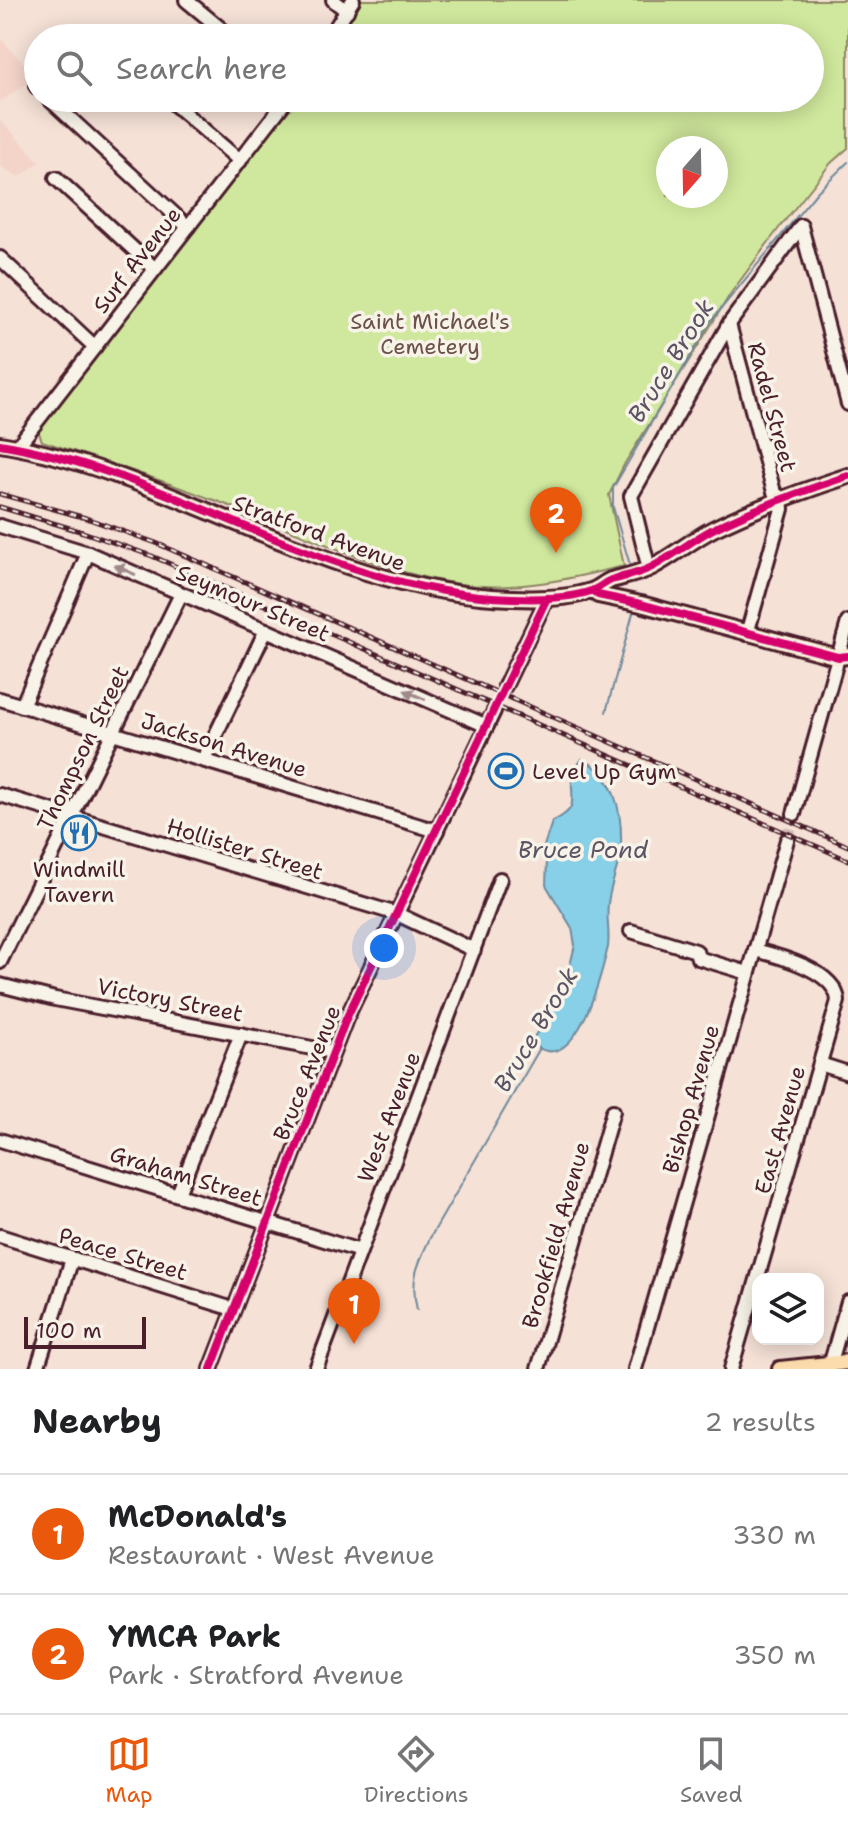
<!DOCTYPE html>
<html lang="en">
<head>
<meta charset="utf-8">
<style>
  :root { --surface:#fff; --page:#f2f2f2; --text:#202124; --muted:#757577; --line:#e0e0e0; --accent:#ea580c }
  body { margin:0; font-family:"Shantell Sans",sans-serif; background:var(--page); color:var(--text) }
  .controls { position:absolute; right:24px; bottom:24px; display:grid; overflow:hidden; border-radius:16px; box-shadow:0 4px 20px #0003 }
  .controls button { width:72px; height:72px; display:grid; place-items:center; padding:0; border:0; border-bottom:2px solid var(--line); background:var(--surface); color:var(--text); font:40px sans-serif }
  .compass { position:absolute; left:656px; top:136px; width:72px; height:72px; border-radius:50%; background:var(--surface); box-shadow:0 4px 20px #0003; rotate:200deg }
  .scale { position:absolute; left:24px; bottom:20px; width:122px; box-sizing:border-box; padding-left:8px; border:4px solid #4a1f2b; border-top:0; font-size:22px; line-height:28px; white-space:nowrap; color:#4a1f2b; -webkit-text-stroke:6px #f7f3e8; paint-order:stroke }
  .you { position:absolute; left:384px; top:948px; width:28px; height:28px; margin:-20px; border:6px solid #fff; border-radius:50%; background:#1a73e8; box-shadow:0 0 0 12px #1a73e833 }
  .badge { display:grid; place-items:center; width:52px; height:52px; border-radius:50%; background:var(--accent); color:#fff; font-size:26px; font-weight:700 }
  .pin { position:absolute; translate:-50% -66px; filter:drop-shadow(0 2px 4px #0008) }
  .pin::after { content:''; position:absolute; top:42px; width:28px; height:24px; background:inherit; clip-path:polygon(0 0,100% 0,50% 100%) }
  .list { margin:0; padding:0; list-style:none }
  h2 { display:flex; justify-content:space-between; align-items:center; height:104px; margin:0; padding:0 32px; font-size:34px }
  h2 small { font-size:26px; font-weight:400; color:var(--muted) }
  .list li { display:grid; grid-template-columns:52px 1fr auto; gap:24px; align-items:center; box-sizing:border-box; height:120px; padding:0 32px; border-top:2px solid var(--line) }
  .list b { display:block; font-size:30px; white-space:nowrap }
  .list p { margin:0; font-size:26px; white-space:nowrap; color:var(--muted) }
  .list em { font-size:26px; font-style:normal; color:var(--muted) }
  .icon { flex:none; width:44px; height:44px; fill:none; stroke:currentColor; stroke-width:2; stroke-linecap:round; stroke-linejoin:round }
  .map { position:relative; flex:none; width:848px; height:1369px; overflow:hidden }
  .search { position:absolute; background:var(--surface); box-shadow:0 4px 20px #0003; left:24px; right:24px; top:24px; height:88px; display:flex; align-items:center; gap:20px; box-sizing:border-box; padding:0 28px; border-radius:44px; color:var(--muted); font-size:30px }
  .sheet { height:344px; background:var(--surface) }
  nav { display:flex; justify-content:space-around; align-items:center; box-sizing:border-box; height:112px; border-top:2px solid var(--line); background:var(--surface); font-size:22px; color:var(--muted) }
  nav a { display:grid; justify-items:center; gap:4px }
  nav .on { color:var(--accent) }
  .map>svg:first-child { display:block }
  .built { fill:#f4d4c9 }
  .green { fill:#d0e89d; stroke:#8d8464; stroke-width:2; fill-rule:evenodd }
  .water { fill:#87d0e8; stroke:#6f899c; stroke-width:2 }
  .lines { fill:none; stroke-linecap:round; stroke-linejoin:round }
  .stream { stroke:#6f899c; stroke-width:2 }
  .minor-tunnel { stroke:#d3bab4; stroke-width:12; stroke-dasharray:12 6; stroke-linecap:butt }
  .minor-casing { stroke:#4a1f2b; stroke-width:18 }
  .major-casing { stroke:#4a1f2b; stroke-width:20 }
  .minor { stroke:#f7f3e8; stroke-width:12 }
  .major { stroke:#fcdcac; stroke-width:14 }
  .rail-casing { stroke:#4a1f2b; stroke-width:5 }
  .rail { stroke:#f7f3e8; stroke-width:2; stroke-dasharray:6; stroke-linecap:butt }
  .cycleway-casing { stroke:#f7f3e8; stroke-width:13 }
  .cycleway { stroke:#d6006c; stroke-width:8 }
  .oneway { fill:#a0898a }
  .labels { text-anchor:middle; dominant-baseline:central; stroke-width:7; stroke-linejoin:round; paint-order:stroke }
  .street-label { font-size:22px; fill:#4a1f2b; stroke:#f7f3e8 }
  .park-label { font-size:22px; fill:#6c5148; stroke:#f7f3e8 }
  .poi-label { font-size:22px; fill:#4a1f2b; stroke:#f7f3e8; text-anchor:start }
  .water-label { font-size:24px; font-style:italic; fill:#5c5464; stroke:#f7f3e8 }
</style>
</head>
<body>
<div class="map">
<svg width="848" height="1369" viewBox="0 0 848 1369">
  <rect width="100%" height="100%" fill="#f5e1d6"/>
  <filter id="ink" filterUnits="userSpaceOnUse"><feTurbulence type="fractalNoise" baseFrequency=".0125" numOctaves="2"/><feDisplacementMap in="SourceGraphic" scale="16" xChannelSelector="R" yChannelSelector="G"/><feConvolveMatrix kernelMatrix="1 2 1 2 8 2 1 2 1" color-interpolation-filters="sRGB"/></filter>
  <g filter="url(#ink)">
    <g class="built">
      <path d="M0,38L36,77L0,102Z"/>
      <path d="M0,120L40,162L19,177L0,166Z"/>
    </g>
    <path class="green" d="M360,0H848V148L831,163L779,228L731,293L625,463L609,495L624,566C573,578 520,591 468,585C397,577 331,546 266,520C193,491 117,465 42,441L38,430L296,98H810V38H337ZM668,148H716V196H668Z"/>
    <path class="water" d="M582,759C614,774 622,810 621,843C621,864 610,883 608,904C606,918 610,932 608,947C602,972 577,1076 536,1046L534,1037L551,1012L565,986L575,945L572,928L546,885L547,859L544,846L552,822C581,807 570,802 572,773Z"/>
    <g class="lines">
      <g class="stream">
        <path d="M630,565L613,507V488L711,321L817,192L848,162"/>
        <path d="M606,712L633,613"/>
        <path d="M417,1310C410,1279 417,1266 430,1238L540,1048"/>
      </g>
      <g class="minor-tunnel">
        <path d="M494,711L505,686"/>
        <path d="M787,840L794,814"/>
      </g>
      <g class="minor-casing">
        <g id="minor">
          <path d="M186,0L232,38"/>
          <path d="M333,0L347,11"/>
          <path d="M329,38L353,0"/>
          <path d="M36,86L38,88"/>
          <path d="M48,98L188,227"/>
          <path d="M167,98L240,161"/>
          <path d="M56,178L155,269"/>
          <path d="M801,226L848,404"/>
          <path d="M0,258L95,347"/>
          <path d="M729,324L774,492L781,498L782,509L747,634"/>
          <path d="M17,447L288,98"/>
          <path d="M0,526L88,553L487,726"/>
          <path d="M649,569L631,496L729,324L801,226"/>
          <path d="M505,686L547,598"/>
          <path d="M0,699L437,831"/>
          <path d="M22,706L88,553"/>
          <path d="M204,759L266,630"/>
          <path d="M0,795L397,914L474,950"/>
          <path d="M794,814L848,622"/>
          <path d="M631,931L696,951L698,958L748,973"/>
          <path d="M0,962L181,594"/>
          <path d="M0,985L55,999L333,1052"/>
          <path d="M820,1064L848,1073"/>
          <path d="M0,1140L360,1251"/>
          <path d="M178,1194L241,1034"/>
          <path d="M0,1236L233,1309"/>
          <path d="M37,1369L72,1259"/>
          <path d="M211,1369L346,1019L494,711"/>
          <path d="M316,1369L500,879"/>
          <path d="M538,1369L613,1111"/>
          <path d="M635,1369L787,840"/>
          <path d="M731,1369L838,1001C836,971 779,956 755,950"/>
          <path d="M829,1369L848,1302"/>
        </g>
      </g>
      <g class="major-casing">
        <g id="major">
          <path d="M0,444C177,473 330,594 513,598C537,599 567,599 591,591C598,589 604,583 611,580C625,576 639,574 652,567C673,556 692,540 713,529C757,507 802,491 848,476"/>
          <path d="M593,591L598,595L641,604L838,657L848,656"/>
          <path d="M780,1369L848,1362"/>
        </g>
      </g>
      <use href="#minor" class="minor"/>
      <use href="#major" class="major"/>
      <g class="rail-casing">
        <g id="rail">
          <path d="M0,494L86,518L156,543L848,846"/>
          <path d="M0,507L83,532L152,556L848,860"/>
        </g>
      </g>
      <use href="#rail" class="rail"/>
      <g class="cycleway-casing">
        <g id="cycleway">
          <path d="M0,444C177,473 330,594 513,598C537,599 567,599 591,591C598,589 604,583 611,580C625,576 639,574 652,567C673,556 692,540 713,529C757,507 802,491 848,476"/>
          <path d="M593,591L598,595L641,604L838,657L848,656"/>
          <path d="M211,1369L346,1019L547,598"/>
        </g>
      </g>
      <use href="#cycleway" class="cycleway"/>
    </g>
    <defs><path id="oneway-solid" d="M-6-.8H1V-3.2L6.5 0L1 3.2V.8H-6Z" transform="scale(2)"/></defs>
    <g class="oneway">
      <use href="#oneway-solid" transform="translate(125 570) rotate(-156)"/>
      <use href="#oneway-solid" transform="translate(415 695) rotate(-157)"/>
    </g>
  </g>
  <defs>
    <g id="stadium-ring" transform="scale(1.8)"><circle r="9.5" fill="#f7f3e8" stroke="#1f6fb2" stroke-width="1.5"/><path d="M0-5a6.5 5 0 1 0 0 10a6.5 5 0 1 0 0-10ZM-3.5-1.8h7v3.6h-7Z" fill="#1f6fb2"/></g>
    <g id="restaurant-ring" transform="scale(1.8)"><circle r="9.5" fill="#f7f3e8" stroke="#1f6fb2" stroke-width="1.5"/><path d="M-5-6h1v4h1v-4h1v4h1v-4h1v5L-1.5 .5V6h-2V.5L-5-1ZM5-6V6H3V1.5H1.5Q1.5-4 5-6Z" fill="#1f6fb2"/></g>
  </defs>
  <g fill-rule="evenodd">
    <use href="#stadium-ring" x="506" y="771"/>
    <use href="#restaurant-ring" x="79" y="833"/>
  </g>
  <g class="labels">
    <g class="street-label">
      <text transform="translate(137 260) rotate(-52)">Surf Avenue</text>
      <text transform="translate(772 407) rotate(75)">Radel Street</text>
      <text transform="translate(319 533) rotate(20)">Stratford Avenue</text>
      <text transform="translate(253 603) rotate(23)">Seymour Street</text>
      <text transform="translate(224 745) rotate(17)">Jackson Avenue</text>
      <text transform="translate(83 748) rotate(-64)">Thompson Street</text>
      <text transform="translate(245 849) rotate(17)">Hollister Street</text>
      <text transform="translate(170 1000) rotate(11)">Victory Street</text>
      <text transform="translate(307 1073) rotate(-68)">Bruce Avenue</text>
      <text transform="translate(691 1099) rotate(-74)">Bishop Avenue</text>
      <text transform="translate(389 1117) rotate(-69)">West Avenue</text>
      <text transform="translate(780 1130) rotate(-74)">East Avenue</text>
      <text transform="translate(186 1176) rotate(17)">Graham Street</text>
      <text transform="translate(556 1235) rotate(-74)">Brookfield Avenue</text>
      <text transform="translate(123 1254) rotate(17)">Peace Street</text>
    </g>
    <g class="park-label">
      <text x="430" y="321">Saint Michael's<tspan x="430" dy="25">Cemetery</tspan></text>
    </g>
    <g class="poi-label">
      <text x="532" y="771">Level Up Gym</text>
      <text x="79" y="869" text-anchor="middle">Windmill<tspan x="79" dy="25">Tavern</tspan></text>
    </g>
    <g class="water-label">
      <text transform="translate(671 361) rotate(-58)">Bruce Brook</text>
      <text x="583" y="850">Bruce Pond</text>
      <text transform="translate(536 1030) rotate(-59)">Bruce Brook</text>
    </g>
  </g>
</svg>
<div class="controls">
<button><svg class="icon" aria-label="layers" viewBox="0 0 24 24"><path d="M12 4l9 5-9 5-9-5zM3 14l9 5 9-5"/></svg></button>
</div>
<svg class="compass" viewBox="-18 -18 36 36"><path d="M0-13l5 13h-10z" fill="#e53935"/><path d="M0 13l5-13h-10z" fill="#757577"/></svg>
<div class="scale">100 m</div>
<div class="you"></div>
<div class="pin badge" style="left:354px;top:1344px">1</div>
<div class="pin badge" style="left:556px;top:553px">2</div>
<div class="search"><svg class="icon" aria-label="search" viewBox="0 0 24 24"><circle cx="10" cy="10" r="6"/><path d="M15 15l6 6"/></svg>Search here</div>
</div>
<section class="sheet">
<h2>Nearby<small>2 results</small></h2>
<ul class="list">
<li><span class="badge">1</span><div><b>McDonald's</b><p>Restaurant · West Avenue</p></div><em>330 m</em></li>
<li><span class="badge">2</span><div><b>YMCA Park</b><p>Park · Stratford Avenue</p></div><em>350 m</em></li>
</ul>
</section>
<nav>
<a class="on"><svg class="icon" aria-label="map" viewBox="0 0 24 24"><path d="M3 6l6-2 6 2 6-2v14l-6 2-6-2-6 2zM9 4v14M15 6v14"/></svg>Map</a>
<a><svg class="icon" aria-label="directions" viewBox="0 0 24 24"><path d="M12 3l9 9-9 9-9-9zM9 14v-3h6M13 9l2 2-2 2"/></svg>Directions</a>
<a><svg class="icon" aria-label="saved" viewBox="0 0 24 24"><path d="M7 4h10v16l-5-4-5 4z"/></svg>Saved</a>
</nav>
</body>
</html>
